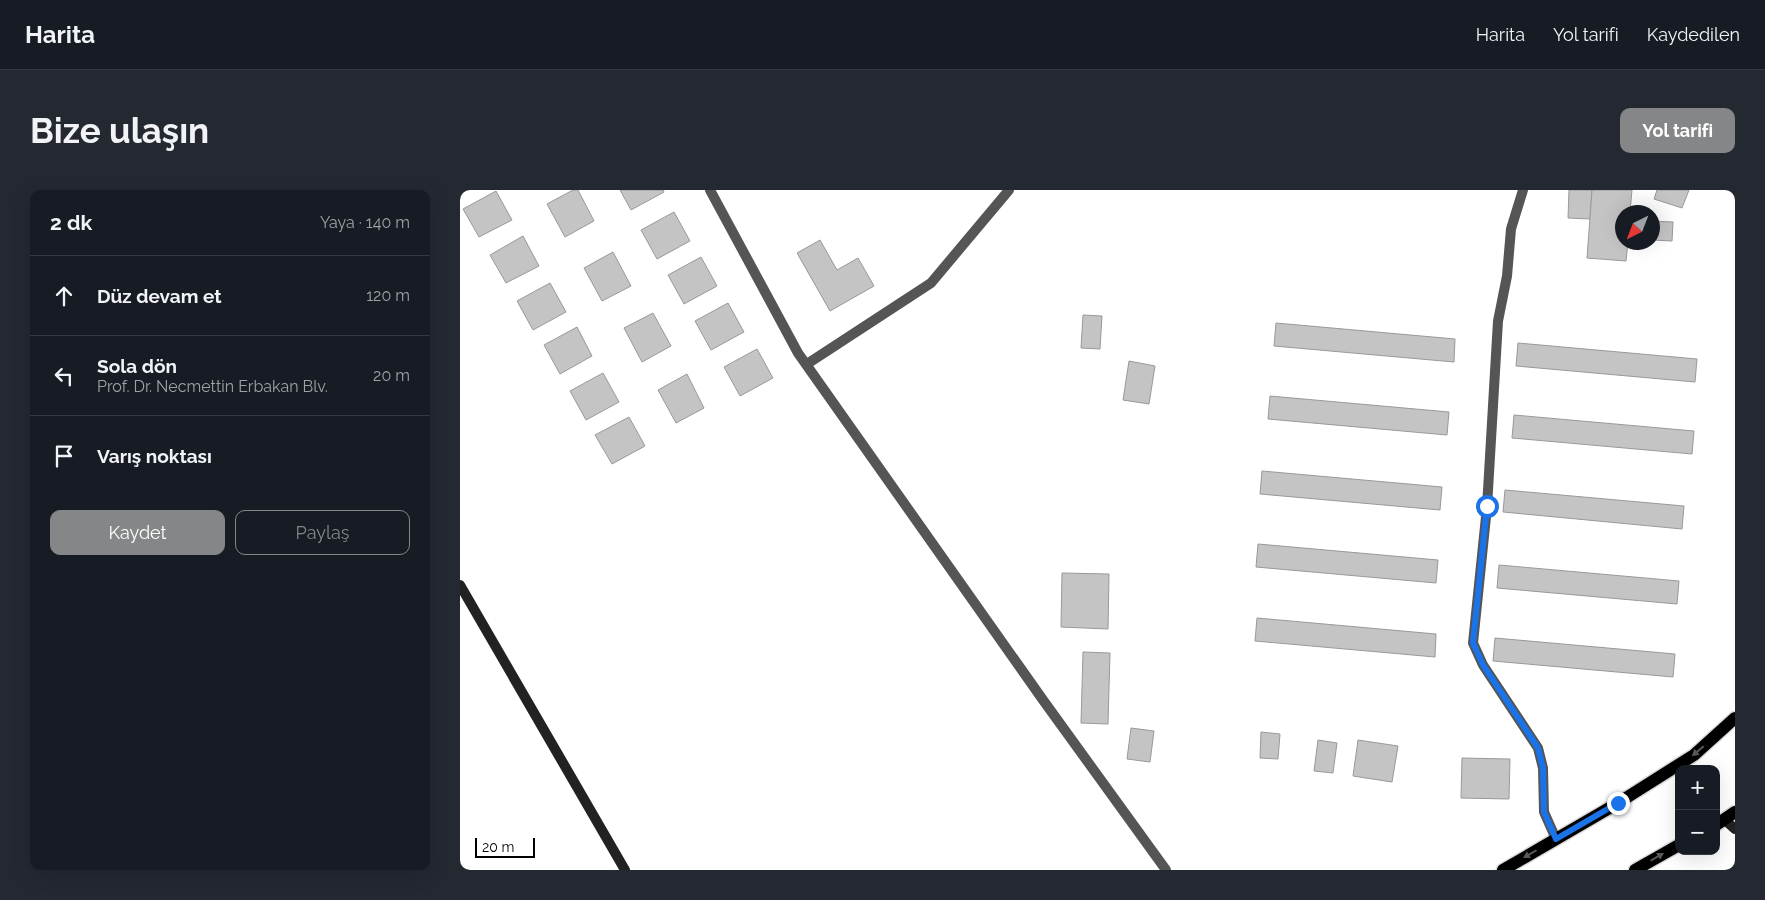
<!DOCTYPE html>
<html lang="tr">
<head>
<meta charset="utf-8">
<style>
  :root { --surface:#171b24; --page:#242831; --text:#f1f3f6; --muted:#9ea1a6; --line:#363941; --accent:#858687 }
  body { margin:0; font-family:Raleway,sans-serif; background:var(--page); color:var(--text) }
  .controls { position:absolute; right:15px; bottom:15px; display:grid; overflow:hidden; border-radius:10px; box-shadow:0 5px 20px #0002 }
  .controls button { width:45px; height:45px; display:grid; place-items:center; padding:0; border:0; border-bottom:1px solid var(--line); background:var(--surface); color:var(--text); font:25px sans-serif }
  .compass { position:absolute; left:1155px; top:15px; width:45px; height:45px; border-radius:50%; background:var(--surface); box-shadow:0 5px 20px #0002; rotate:222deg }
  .scale { position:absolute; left:15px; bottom:12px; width:60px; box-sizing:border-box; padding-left:5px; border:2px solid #000; border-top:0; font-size:14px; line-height:18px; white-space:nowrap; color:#000; -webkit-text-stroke:4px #fff; paint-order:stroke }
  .stop { position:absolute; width:15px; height:15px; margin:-11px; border:4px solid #1a73e8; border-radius:50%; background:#fff }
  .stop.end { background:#1a73e8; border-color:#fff; box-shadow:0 1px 5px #0008 }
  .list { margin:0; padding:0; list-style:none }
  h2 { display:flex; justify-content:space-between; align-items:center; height:65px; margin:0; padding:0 20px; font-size:21px }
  h2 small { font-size:16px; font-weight:400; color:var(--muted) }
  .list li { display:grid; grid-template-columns:32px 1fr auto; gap:15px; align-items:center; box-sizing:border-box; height:80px; padding:0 20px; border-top:1px solid var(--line) }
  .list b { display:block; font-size:19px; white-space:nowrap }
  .list p { margin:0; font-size:16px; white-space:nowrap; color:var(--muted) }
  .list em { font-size:16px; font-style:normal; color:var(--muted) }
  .actions { display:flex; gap:10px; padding:15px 20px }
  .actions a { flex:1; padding:11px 0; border:1px solid var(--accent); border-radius:10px; text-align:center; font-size:18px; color:var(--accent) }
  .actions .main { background:var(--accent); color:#fff }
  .icon { flex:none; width:28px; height:28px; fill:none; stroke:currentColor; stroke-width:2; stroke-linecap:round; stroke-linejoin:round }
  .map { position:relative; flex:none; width:1275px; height:680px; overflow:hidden; border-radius:10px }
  header { display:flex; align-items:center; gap:30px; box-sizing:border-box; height:70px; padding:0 25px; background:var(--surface); border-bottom:1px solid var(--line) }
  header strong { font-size:24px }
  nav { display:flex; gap:28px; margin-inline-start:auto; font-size:18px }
  .intro { display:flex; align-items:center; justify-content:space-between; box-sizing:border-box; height:120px; padding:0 30px }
  h1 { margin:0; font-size:35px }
  .button { padding:12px 22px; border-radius:10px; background:var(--accent); color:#fff; font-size:18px; font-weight:700 }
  main { display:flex; gap:30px; padding:0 30px }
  aside { flex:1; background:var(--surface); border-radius:10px; box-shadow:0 5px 20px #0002 }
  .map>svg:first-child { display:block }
  .building { fill:#c4c4c4; stroke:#999 }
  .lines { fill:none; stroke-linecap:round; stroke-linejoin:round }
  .primary-casing { stroke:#dbdbdb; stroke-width:15 }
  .lane { stroke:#555; stroke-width:10 }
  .street { stroke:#555; stroke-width:10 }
  .secondary { stroke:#222; stroke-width:10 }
  .primary { stroke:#000; stroke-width:12 }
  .oneway { fill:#595959 }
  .route { stroke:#1a73e8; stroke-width:6 }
</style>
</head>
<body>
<header>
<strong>Harita</strong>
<nav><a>Harita</a><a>Yol tarifi</a><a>Kaydedilen</a></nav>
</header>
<div class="intro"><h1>Bize ulaşın</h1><a class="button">Yol tarifi</a></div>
<main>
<aside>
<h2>2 dk<small>Yaya · 140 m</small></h2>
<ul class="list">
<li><svg class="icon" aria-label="ahead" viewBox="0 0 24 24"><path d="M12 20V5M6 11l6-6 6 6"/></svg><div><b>Düz devam et</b></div><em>120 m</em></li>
<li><svg class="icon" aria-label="left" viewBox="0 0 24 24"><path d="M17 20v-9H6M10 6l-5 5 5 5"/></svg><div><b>Sola dön</b><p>Prof. Dr. Necmettin Erbakan Blv.</p></div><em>20 m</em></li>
<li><svg class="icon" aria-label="arrive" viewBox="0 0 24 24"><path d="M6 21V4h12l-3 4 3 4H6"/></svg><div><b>Varış noktası</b></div></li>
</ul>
<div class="actions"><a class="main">Kaydet</a><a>Paylaş</a></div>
</aside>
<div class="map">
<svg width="1275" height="680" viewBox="0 0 1275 680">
  <rect width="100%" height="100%" fill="#fff"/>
  <g class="building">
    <path d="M113,0H118L134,31L105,47L87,14Z"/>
    <path d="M160,0H203L204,2L171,20Z"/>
    <path d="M1109,0H1132L1130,29L1108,28Z"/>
    <path d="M1132,0H1172L1170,22H1162V52H1168L1166,71L1127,68Z"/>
    <path d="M1197,0H1229L1222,18L1194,9Z"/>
    <path d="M36,1L52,30L19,47L3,19Z"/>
    <path d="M214,22L230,51L197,69L181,40Z"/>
    <path d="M1192,31L1213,32L1212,51L1192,50Z"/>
    <path d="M63,46L79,76L46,93L30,65Z"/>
    <path d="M360,50L377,80L398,68L414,96L370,121L337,63Z"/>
    <path d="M153,62L171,96L142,111L124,78Z"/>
    <path d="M241,67L257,96L224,114L208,85Z"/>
    <path d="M90,93L106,122L73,140L57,111Z"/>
    <path d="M268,113L284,142L251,160L235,131Z"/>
    <path d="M193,123L211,156L182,172L164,138Z"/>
    <path d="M623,125L642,126L640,159L621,158Z"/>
    <path d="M816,133L995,149L994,172L814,156Z"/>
    <path d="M117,137L132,166L100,184L84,155Z"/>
    <path d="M1058,153L1237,169L1235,192L1056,176Z"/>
    <path d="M297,159L313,188L280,206L264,177Z"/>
    <path d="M669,171L695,176L689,214L663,210Z"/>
    <path d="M143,183L159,212L126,230L110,201Z"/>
    <path d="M227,184L244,218L216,233L198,200Z"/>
    <path d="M810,206L989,222L987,245L808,229Z"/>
    <path d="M1054,225L1234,241L1232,264L1052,248Z"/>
    <path d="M169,227L185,256L152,274L135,245Z"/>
    <path d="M802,281L982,297L980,320L800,304Z"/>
    <path d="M1045,300L1224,316L1222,339L1043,322Z"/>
    <path d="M798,354L978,370L976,393L796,377Z"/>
    <path d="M1039,375L1219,391L1217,414L1037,398Z"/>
    <path d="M602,383L649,384L648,439L601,437Z"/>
    <path d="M797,428L976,444L975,467L795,451Z"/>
    <path d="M1035,448L1215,464L1213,487L1033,471Z"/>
    <path d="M623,462L650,463L648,534L621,533Z"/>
    <path d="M671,538L694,541L690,572L667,569Z"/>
    <path d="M801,542L820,544L818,569L800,568Z"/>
    <path d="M858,550L877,553L873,583L854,581Z"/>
    <path d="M898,550L938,556L932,592L893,586Z"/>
    <path d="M1002,568L1050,569L1049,609L1001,608Z"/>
  </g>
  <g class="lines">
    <g class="primary-casing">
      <g id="primary">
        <path d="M1256,635L1275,622"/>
        <path d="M1043,680L1158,613L1234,565L1275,528"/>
        <path d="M1175,680L1219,655"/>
      </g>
    </g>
    <path class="lane" d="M347,174L471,93L549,0"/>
    <g class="street">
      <path d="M250,0L338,163L583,510L706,680"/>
      <path d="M1063,0L1051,39L1047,86L1038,131L1027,317L1013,453L1023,475L1078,558L1083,578L1084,622L1096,649"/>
    </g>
    <g class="secondary">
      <path d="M0,395L165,680"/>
      <path d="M1265,630L1275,639"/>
    </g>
    <use href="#primary" class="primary"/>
  </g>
  <defs><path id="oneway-solid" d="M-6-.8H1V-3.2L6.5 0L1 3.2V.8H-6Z" transform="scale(1.25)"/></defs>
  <g class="oneway">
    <use href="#oneway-solid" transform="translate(1238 561) rotate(140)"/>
    <use href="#oneway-solid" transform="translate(1070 664) rotate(150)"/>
    <use href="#oneway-solid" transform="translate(1197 667) rotate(-30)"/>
  </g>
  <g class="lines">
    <path class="route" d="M1027,316L1013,453L1023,475L1078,558L1083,578L1084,622L1096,649L1158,613"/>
  </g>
</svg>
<div class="controls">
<button>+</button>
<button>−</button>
</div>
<svg class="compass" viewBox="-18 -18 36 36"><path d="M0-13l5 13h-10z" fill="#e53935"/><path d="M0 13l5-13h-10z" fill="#9ea1a6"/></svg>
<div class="scale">20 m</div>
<div class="stop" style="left:1027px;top:316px"></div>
<div class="stop end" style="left:1158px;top:613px"></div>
</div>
</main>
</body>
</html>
